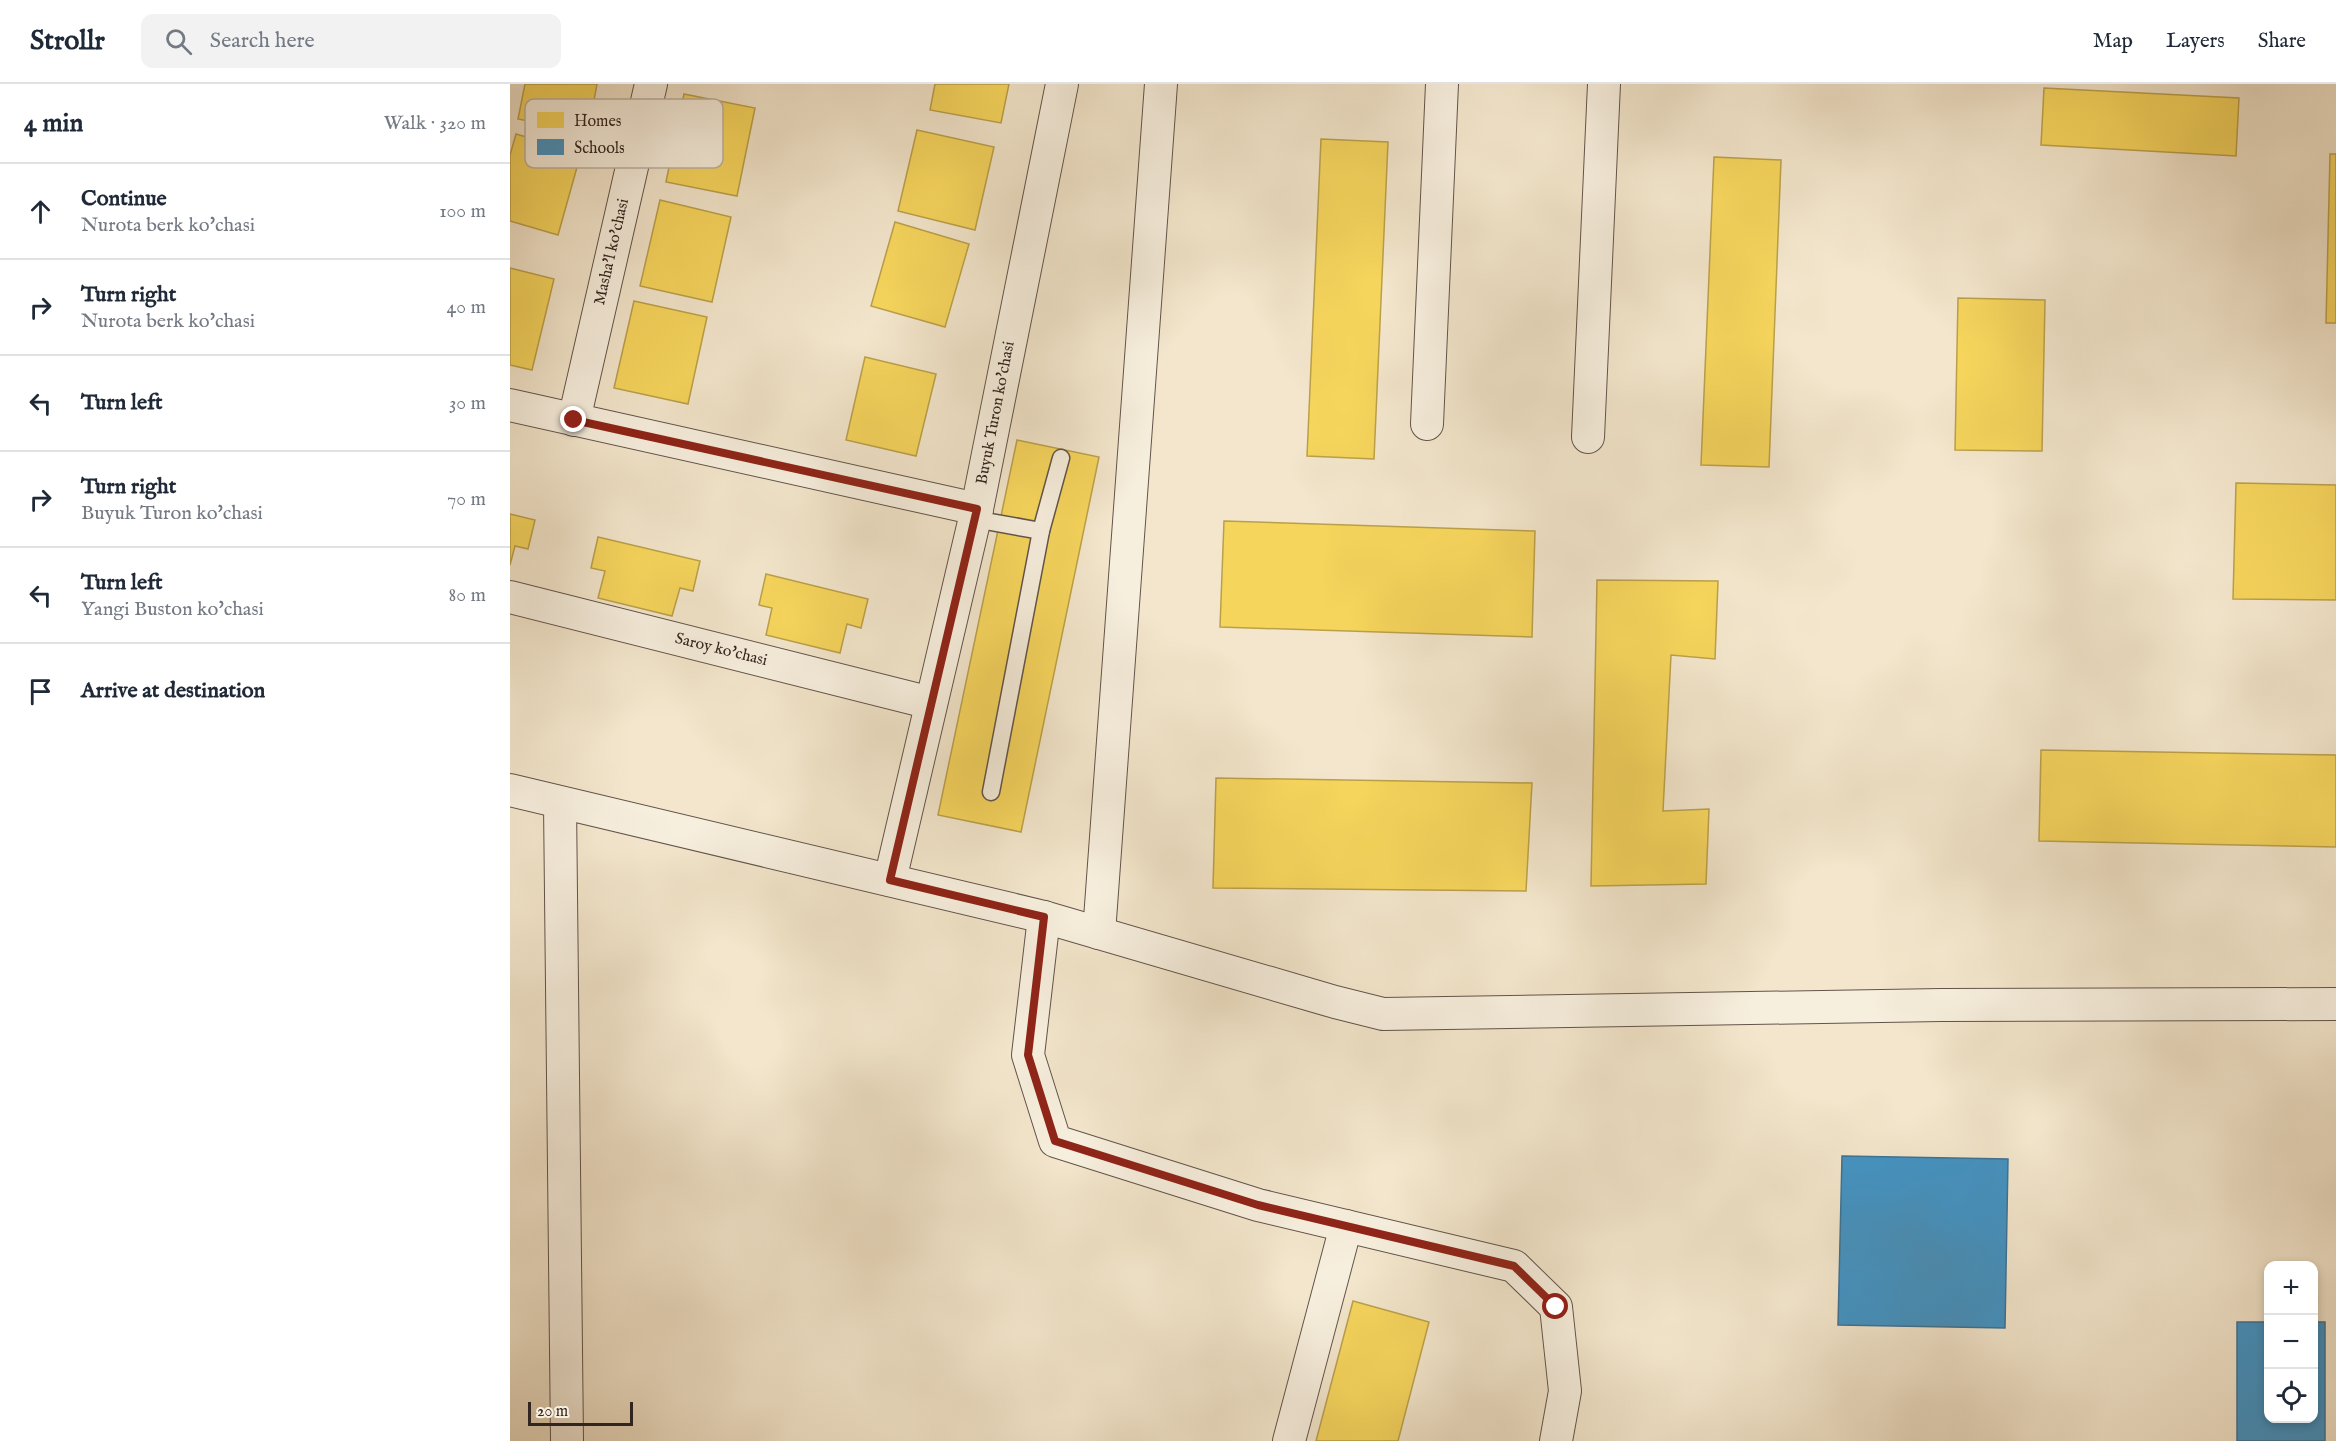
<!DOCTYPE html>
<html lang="en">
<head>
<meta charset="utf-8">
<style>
  :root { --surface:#fff; --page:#f2f2f3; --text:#1f2937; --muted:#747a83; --line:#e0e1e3 }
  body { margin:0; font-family:"IM FELL English",serif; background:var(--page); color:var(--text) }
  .controls { position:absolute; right:18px; bottom:18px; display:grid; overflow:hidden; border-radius:12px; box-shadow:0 3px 9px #0003 }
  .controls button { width:54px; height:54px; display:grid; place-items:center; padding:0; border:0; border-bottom:2px solid var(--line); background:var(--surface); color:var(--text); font:30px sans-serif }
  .scale { position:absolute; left:18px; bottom:15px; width:105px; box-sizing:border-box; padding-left:6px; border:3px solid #32241f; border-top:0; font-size:16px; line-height:21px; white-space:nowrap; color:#32241f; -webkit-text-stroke:4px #f7efde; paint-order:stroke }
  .stop { position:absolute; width:18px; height:18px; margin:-14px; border:4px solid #8f2418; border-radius:50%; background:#fff }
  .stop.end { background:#8f2418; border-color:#fff; box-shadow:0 2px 6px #0008 }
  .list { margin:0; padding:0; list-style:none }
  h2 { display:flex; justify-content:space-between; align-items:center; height:78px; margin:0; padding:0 24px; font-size:26px }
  h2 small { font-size:20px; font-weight:400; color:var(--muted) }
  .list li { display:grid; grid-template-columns:39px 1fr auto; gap:18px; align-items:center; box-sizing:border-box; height:96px; padding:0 24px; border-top:2px solid var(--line) }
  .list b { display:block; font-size:22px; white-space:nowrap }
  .list p { margin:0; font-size:20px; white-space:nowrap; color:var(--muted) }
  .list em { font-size:20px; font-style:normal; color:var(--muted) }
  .icon { flex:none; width:33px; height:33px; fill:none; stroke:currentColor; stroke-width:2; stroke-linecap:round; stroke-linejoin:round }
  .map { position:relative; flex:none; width:1826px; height:1357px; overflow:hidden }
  header { display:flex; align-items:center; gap:36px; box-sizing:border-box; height:84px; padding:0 30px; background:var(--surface); border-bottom:2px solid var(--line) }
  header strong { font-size:28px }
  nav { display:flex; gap:33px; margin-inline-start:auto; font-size:21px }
  .search { width:420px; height:54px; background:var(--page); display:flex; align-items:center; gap:15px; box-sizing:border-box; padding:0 21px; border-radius:12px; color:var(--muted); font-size:22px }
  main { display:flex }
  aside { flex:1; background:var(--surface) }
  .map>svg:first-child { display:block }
  .homes { fill:#f6d55c; stroke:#bba04a; stroke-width:1.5 }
  .schools { fill:#4393c3; stroke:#3e7292; stroke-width:1.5 }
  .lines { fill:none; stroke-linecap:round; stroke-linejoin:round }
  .service-casing { stroke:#62544a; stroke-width:19 }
  .minor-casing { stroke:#62544a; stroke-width:34 }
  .service { stroke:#f7efde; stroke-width:16 }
  .minor { stroke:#f7efde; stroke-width:32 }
  .route { stroke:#8f2418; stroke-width:8 }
  .labels { text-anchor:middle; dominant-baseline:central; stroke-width:6; stroke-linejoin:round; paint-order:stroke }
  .street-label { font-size:16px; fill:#32241f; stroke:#f7efde }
  .key { fill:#f7efde; stroke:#bcb2a5; stroke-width:1.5 }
  .key-label { font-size:16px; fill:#32241f }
</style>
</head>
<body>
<header>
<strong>Strollr</strong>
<div class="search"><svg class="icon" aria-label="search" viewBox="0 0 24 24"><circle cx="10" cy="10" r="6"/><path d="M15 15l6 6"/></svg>Search here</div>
<nav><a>Map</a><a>Layers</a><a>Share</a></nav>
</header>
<main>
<aside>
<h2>4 min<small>Walk · 320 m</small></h2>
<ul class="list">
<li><svg class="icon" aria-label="ahead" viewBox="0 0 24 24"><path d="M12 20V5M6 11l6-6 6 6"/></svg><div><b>Continue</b><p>Nurota berk ko'chasi</p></div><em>100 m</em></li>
<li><svg class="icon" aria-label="right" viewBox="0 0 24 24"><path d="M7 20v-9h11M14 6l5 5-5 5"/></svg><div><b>Turn right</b><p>Nurota berk ko'chasi</p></div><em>40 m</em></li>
<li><svg class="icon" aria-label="left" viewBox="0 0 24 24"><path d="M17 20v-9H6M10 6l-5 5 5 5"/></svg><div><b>Turn left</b></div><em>30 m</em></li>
<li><svg class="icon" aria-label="right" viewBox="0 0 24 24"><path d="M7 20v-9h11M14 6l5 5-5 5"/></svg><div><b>Turn right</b><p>Buyuk Turon ko'chasi</p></div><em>70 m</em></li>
<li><svg class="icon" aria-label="left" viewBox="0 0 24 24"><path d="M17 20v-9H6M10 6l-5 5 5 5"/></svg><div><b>Turn left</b><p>Yangi Buston ko'chasi</p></div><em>80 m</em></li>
<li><svg class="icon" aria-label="arrive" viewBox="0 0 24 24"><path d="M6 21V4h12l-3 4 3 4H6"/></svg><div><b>Arrive at destination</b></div></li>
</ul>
</aside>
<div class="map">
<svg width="1826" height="1357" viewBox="0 0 1826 1357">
  <rect width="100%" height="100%" fill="#f3e6cc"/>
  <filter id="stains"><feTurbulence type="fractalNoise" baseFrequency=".00333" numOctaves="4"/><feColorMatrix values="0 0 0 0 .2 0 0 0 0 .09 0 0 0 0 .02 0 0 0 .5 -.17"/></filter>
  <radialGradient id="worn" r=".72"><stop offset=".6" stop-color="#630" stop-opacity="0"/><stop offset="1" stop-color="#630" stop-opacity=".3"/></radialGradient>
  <g class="homes">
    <path d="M15,0H87L78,49L8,35Z"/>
    <path d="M425,0H499L491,39L420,26Z"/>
    <path d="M1534,4L1729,14L1726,72L1531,61Z"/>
    <path d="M174,10L245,24L227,112L156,98Z"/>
    <path d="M407,46L484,63L465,146L388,127Z"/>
    <path d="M6,50L71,69L48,151L0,137V71Z"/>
    <path d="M811,55L878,58L864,375L797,372Z"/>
    <path d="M1820,70H1826V239H1816Z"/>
    <path d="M1204,73L1271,76L1259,383L1191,381Z"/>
    <path d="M150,116L221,133L202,218L130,202Z"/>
    <path d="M385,138L459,160L435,243L361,222Z"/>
    <path d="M0,184L44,195L22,286L0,281Z"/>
    <path d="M1448,214L1535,216L1532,367L1445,366Z"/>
    <path d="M124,217L197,233L178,320L104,304Z"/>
    <path d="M355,273L426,290L406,372L336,356Z"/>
    <path d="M507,356L589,373L511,748L428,731Z"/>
    <path d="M1726,399L1826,401V516L1723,515Z"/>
    <path d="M0,430L25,436L18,465L5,462L0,481Z"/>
    <path d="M714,437L1025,447L1022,553L710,543Z"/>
    <path d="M88,453L190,477L183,507L170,504L162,532L88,514L95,487L81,484Z"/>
    <path d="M256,490L358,515L351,544L337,540L330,569L256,551L262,524L249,521Z"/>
    <path d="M1087,496L1208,497L1205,575L1161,571L1153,727L1199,725L1196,800L1081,802Z"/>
    <path d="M1531,666L1826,671V763L1529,757Z"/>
    <path d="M706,694L1022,699L1016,807L703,804Z"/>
    <path d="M843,1217L919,1238L888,1357H806Z"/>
  </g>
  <g class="schools">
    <path d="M1332,1072L1498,1075L1495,1244L1328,1241Z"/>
    <path d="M1727,1238H1758V1334H1804V1238H1815V1357H1727Z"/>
  </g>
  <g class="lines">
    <g class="service-casing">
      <g id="service">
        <path d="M464,435L531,447"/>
        <path d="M481,708L531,447L551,374"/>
      </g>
    </g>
    <g class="minor-casing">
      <g id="minor">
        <path d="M0,321L467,425"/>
        <path d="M64,336L141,0"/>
        <path d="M917,340L932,0"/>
        <path d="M1078,353L1094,0"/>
        <path d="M0,513L421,619"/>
        <path d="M0,706L534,833L825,918L873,930L1431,921L1826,920"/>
        <path d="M50,719L57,1357"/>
        <path d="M380,796L467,425L552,0"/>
        <path d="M534,833L518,971L545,1057L748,1121L1004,1182L1046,1223L1055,1307L1046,1357"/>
        <path d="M589,849L651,0"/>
        <path d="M779,1357L836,1142"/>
      </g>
    </g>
    <use href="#service" class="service"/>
    <use href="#minor" class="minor"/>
  </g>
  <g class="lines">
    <path class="route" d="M64,336L467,425L380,796L534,833L518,971L545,1057L748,1121L1004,1182L1046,1223"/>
  </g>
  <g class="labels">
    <g class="street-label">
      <text transform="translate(102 168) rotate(-77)">Masha'l ko'chasi</text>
      <text transform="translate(486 329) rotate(-79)">Buyuk Turon ko'chasi</text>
      <text transform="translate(211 566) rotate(14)">Saroy ko'chasi</text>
    </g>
  </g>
  <rect x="15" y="15" width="198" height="69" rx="9" class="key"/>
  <rect x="27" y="28" width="27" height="16" fill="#f6d55c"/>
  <rect x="27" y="55" width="27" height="16" fill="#4393c3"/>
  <g class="key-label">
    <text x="64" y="42">Homes</text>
    <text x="64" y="69">Schools</text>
  </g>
  <rect width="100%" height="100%" filter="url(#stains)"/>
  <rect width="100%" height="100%" fill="url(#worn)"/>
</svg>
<div class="controls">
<button>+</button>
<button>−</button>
<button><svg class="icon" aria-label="locate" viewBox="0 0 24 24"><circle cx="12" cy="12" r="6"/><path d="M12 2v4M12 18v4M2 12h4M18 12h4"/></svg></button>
</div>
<div class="scale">20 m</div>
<div class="stop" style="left:1046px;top:1223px"></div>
<div class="stop end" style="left:64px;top:336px"></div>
</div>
</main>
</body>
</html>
